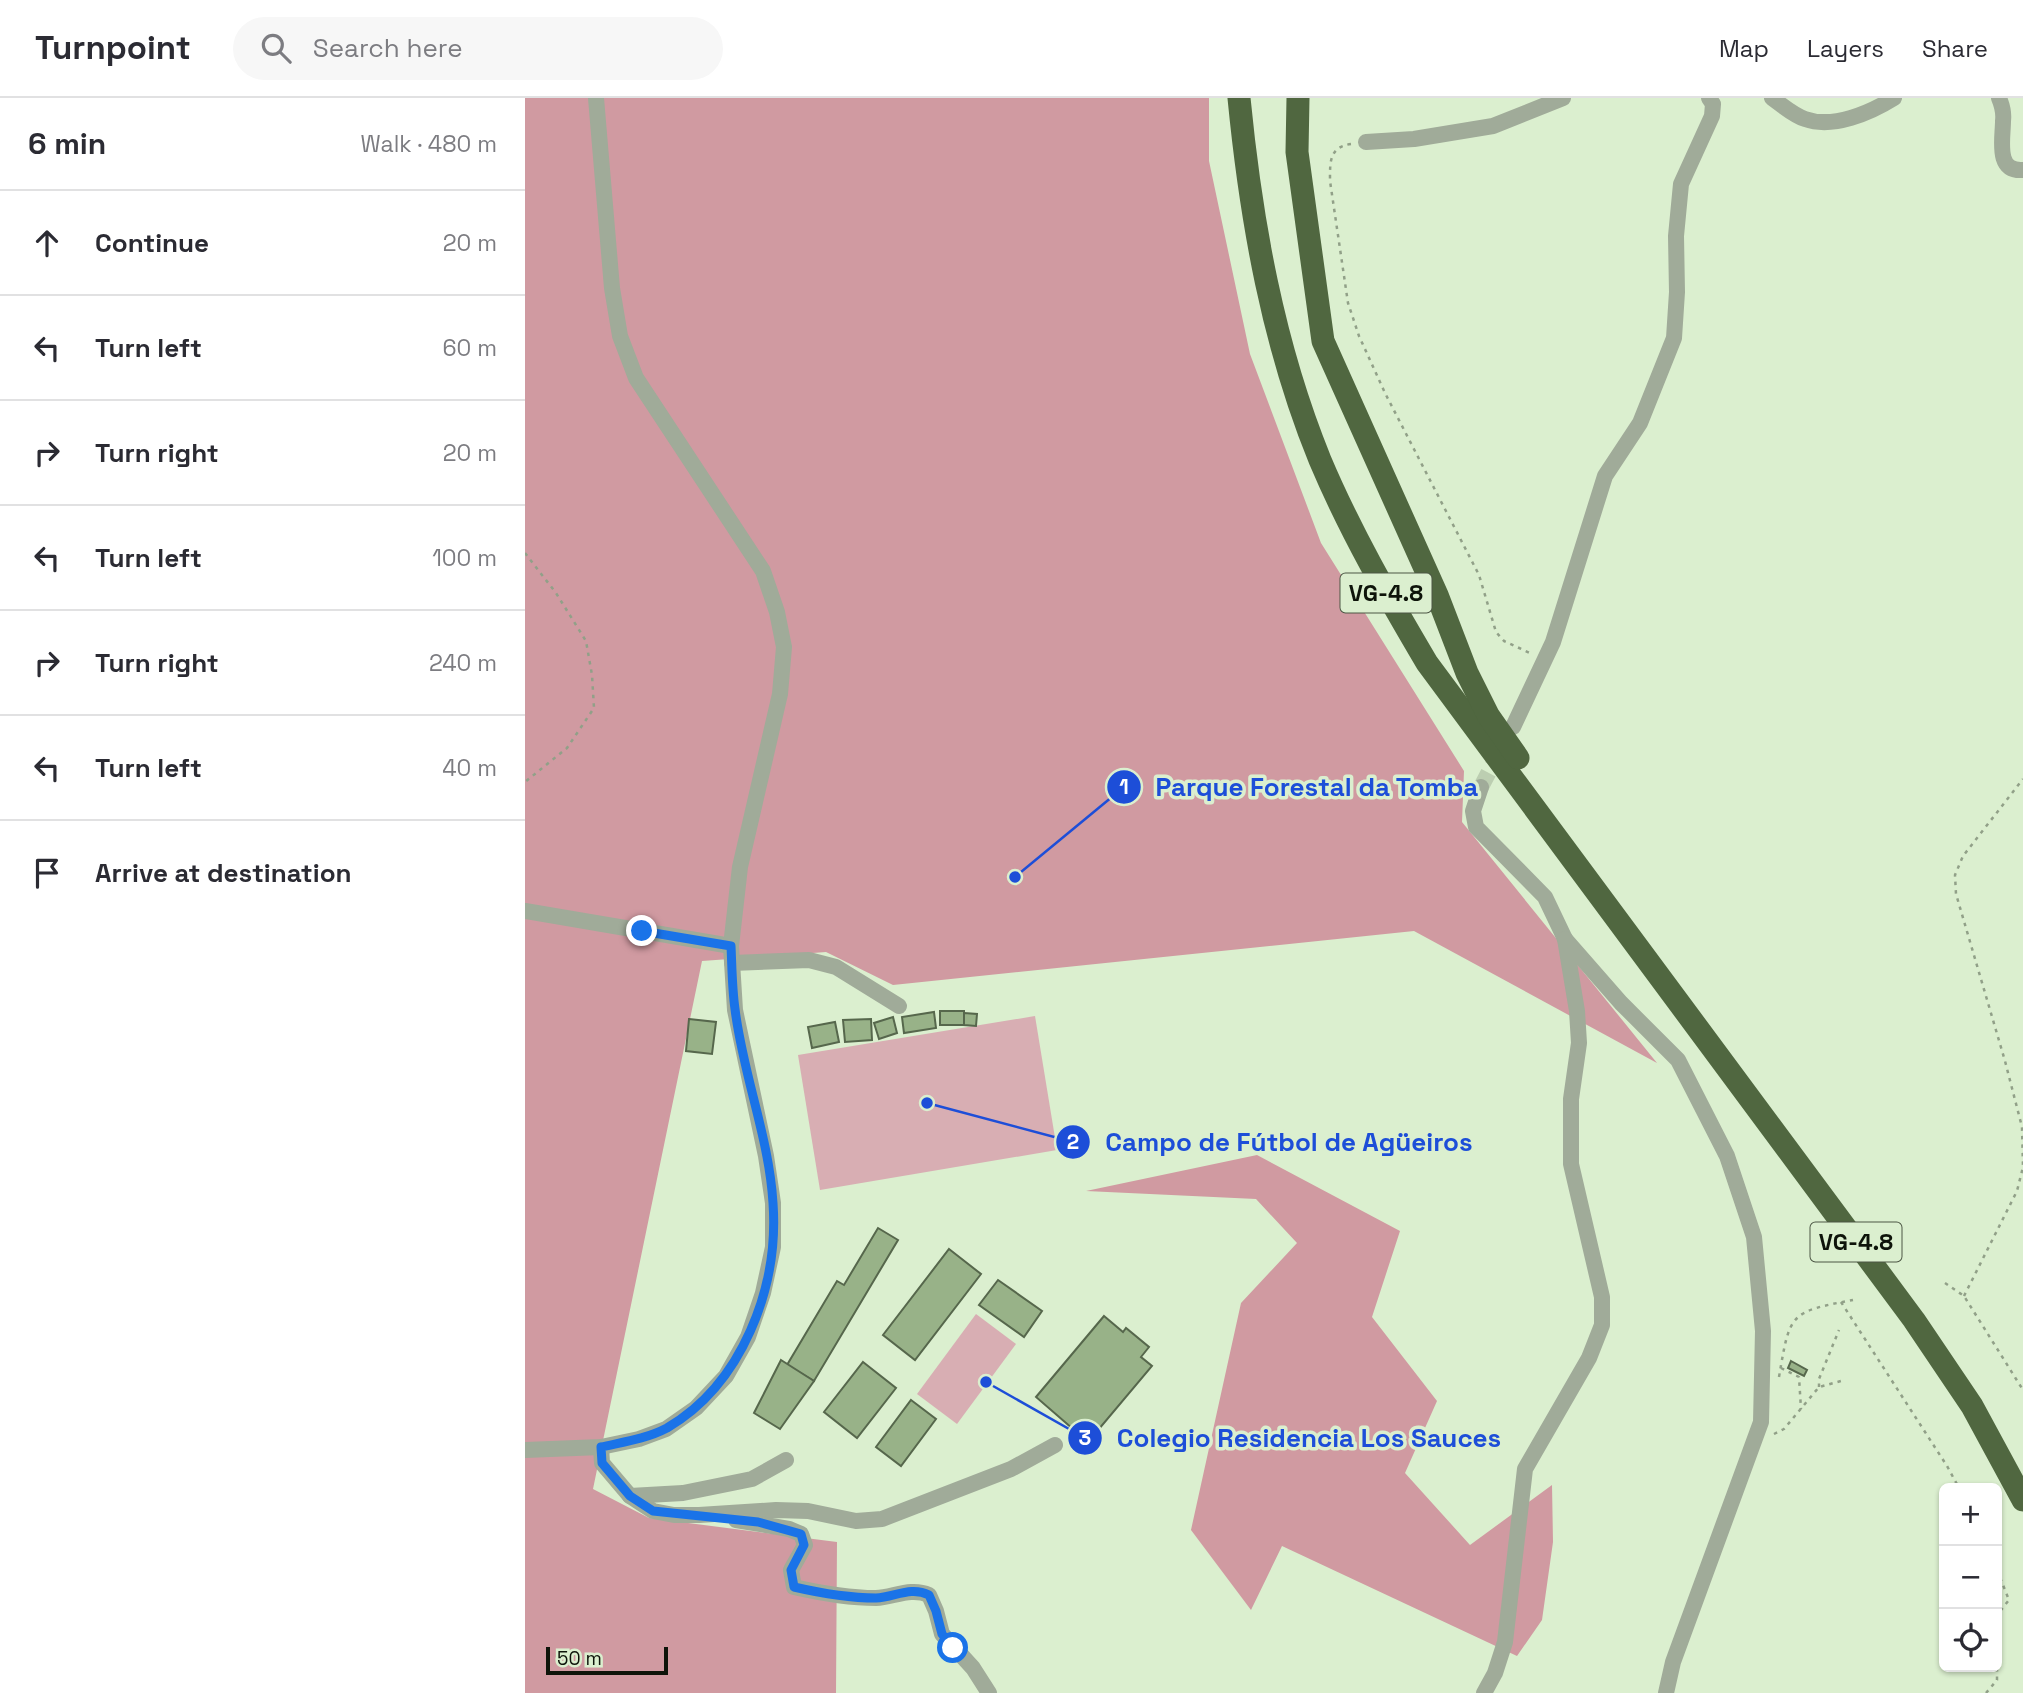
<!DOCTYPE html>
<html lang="en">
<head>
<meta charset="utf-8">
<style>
  :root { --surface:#fff; --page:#f7f7f7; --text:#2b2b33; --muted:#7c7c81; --line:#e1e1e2 }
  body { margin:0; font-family:"Space Grotesk",sans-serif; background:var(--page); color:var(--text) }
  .controls { position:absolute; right:21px; bottom:21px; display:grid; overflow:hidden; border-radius:10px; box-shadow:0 2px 5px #0004 }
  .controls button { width:63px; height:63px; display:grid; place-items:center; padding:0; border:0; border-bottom:2px solid var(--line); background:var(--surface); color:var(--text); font:35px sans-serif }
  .scale { position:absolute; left:21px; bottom:18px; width:122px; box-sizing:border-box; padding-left:7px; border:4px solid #0e140a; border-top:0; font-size:19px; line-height:24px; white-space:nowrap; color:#0e140a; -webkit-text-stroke:5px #dbefcf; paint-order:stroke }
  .stop { position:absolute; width:21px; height:21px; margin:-16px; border:5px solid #1a73e8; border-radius:50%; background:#fff }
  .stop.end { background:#1a73e8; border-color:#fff; box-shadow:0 2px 7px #0008 }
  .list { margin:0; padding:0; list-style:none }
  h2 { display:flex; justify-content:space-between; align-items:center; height:91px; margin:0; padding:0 28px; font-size:30px }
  h2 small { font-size:23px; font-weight:400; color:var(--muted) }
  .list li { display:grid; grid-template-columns:46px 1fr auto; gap:21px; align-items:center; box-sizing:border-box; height:105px; padding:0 28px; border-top:2px solid var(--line) }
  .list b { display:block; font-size:26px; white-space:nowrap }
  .list em { font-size:23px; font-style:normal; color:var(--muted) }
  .icon { flex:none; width:38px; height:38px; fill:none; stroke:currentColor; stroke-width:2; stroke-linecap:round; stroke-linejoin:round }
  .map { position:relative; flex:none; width:1498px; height:1595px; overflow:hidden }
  header { display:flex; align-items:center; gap:42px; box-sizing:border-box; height:98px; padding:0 35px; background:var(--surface); border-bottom:2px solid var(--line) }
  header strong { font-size:33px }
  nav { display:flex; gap:38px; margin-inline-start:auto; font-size:24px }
  .search { width:490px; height:63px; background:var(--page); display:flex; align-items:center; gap:18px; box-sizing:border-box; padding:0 24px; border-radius:38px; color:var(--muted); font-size:26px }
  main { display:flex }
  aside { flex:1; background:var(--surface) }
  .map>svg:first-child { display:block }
  .green { fill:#d8aeb3 }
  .forest { fill:#d09aa1 }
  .building { fill:#98b288; stroke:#56674c; stroke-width:2 }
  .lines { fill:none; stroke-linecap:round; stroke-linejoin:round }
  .minor-tunnel { stroke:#bcceb1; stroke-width:16; stroke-dasharray:16 8; stroke-linecap:butt }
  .path { stroke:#91a088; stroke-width:2.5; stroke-dasharray:3.5 5; stroke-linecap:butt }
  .minor { stroke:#a0ab99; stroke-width:16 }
  .highway { stroke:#506740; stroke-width:23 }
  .route { stroke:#1a73e8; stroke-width:9 }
  .labels { text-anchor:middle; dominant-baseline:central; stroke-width:7; stroke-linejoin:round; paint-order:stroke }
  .shield { fill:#dbefcf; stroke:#4c5645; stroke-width:2 }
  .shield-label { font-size:23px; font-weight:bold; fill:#0e140a }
  .leader { fill:none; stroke:#1d4ed8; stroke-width:2.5 }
  .callout-dot { fill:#1d4ed8; stroke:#dbefcf; stroke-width:2.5 }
  .mark-label { font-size:21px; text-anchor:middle; font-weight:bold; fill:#fff }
  .callout-label { font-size:26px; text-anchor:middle; font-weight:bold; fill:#1d4ed8; stroke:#dbefcf; stroke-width:7; stroke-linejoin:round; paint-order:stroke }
</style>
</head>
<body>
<header>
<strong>Turnpoint</strong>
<div class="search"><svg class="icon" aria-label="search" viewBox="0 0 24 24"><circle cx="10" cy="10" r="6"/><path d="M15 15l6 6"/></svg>Search here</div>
<nav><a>Map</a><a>Layers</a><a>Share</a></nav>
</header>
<main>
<aside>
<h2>6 min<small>Walk · 480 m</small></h2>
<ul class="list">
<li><svg class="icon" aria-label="ahead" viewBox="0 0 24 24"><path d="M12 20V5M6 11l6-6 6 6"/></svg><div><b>Continue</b></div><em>20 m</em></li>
<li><svg class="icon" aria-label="left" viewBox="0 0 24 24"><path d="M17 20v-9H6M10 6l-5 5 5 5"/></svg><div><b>Turn left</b></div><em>60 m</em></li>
<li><svg class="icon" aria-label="right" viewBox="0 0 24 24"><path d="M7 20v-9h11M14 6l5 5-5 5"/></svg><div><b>Turn right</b></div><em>20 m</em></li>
<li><svg class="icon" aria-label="left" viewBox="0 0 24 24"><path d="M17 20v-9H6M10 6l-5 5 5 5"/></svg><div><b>Turn left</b></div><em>100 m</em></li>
<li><svg class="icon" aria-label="right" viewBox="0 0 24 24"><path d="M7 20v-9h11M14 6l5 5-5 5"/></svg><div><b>Turn right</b></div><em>240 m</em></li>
<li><svg class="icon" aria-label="left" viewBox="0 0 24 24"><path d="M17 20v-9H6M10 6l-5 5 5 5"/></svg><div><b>Turn left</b></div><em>40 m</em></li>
<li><svg class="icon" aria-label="arrive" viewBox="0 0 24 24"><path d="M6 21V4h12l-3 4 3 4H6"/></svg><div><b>Arrive at destination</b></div></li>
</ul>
</aside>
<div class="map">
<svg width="1498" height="1595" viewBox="0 0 1498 1595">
  <rect width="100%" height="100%" fill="#dbefcf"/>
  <g class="green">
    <path d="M510,918L532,1052L295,1092L273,957Z"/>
    <path d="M451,1216L491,1246L432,1326L392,1296Z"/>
  </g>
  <g class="forest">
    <path d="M0,0H684V63L725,256L796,445L939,673L937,724L1132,965L889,833L368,887L301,854L177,863L68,1391L124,1420L312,1444L311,1595H0Z"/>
    <path d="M732,1057L875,1133L847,1219L912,1303L880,1375L945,1447L1027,1387L1028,1444L1017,1522L992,1558L757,1448L726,1512L666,1432L716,1205L772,1145L731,1101L561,1093Z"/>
  </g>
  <g class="building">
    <rect x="415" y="913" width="24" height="14"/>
    <path d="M409,914L411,930L379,935L377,919Z"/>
    <path d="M439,915L452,916L451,928L439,927Z"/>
    <path d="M368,919L372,935L354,941L349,925Z"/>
    <path d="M164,921L191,924L187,956L161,953Z"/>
    <path d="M346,921L347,942L320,944L318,922Z"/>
    <path d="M310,924L314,944L287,950L283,929Z"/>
    <path d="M353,1130L373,1142L289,1283L262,1267L312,1183L319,1187Z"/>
    <path d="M424,1151L456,1176L390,1262L358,1237Z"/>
    <path d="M473,1182L517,1213L499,1239L454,1207Z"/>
    <path d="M579,1218L598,1234L601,1230L624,1249L616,1259L627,1268L563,1344L511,1299Z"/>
    <path d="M256,1262L289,1283L255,1331L229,1315Z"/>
    <path d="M1266,1263L1282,1272L1279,1278L1263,1270Z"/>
    <path d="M338,1264L371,1290L332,1340L299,1314Z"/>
    <path d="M386,1302L411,1321L376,1368L351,1349Z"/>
  </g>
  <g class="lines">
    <path class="minor-tunnel" d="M956,689L976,651"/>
    <g class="path">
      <path d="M826,46C804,49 805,64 805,83L823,205L834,238L860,295L954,477L971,534L979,543L1007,556"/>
      <path d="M0,455L31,495L61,543L67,577L69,610L42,650L0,684"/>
      <path d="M1420,1185L1439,1198L1498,1292"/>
      <path d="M1439,1198L1492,1093L1498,1069L1497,1029L1480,963L1431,796L1430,777L1438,758L1498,681"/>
      <path d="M1316,1204L1422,1368L1434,1390"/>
      <path d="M1256,1270L1274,1279L1276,1311"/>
      <path d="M1254,1279C1265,1215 1264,1214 1328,1202"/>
      <path d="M1294,1289V1281L1314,1232"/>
      <path d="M1249,1336L1259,1331L1294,1289L1316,1283"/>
      <path d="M1472,1472L1484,1502L1472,1517"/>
      <path d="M1461,1595L1472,1582V1568"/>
    </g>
    <g class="minor">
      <path d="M1247,0C1257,7 1268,17 1280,21C1308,31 1345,15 1369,0"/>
      <path d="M1474,0C1477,7 1479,15 1478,23C1478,41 1470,74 1498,72"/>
      <path d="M841,44L889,41L968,28L1038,0"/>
      <path d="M988,629L1028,544L1080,378L1115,325L1149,240L1152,194L1151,138L1156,86L1187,18L1188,6L1184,0"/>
      <path d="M956,689L948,713L951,729L1020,799L1040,841L1052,913L1054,945L1046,1001V1066L1077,1199V1227L1064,1260L1000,1371L980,1544L970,1575L959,1595"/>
      <path d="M0,813L206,848"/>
      <path d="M1040,841L1096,905L1153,962L1202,1058L1229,1139L1238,1233L1236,1324L1148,1564L1141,1595"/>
      <path d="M207,865L284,862L311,869L374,908"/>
      <path d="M76,1349L77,1365L105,1398L128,1413L149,1417H174L251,1412L283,1413L331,1423L357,1421L486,1371L530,1347"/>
      <path d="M0,1352L76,1349L114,1341L141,1331L171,1310L201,1278L223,1239L238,1195L248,1149V1105L241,1058L210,912L206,848L215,769L255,596L259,549L252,514L238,473L111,280L95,238L87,190L71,0"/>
      <path d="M105,1398L158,1395L227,1381L261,1362"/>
      <path d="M211,1422L264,1431L276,1436L280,1447L266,1472L269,1489C295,1495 325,1500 351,1500C369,1499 386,1489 404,1497L411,1513L417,1536L448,1570L464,1595"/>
    </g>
    <g class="highway">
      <path d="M714,0C726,123 748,247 795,362C825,433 863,499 902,565L1389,1222L1447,1308L1498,1402"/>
      <path d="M773,0L772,54L798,243L912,497L942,575L963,617L993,660"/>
    </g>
  </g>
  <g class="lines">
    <path class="route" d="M117,833L206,848C207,869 207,890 210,911C218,977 244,1039 248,1105C254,1190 217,1286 142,1330C121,1341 98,1344 76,1349L77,1365L105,1398L128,1413L233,1424L276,1436L279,1447L266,1472L269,1489C295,1495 325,1500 351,1500C370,1499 386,1488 404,1497L411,1513L417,1536L428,1550"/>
  </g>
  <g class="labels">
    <g class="shield">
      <rect x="815.5" y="475.5" width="91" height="39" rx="5"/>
      <rect x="1285.5" y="1124.5" width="91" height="39" rx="5"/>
    </g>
    <g class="shield-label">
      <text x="861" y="495">VG-4.8</text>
      <text x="1331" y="1144">VG-4.8</text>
    </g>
  </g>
  <path class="leader" d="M490 779L599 689M402 1005L548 1044M461 1284L560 1340"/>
  <g class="callout-dot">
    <circle cx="490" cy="779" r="7"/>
    <circle cx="402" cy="1005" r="7"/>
    <circle cx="461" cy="1284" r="7"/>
    <circle cx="599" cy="689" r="18"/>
    <circle cx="548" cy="1044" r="18"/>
    <circle cx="560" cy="1340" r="18"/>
  </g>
  <g class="mark-label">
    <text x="599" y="696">1</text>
    <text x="548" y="1051">2</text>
    <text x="560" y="1347">3</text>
  </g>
  <g class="callout-label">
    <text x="792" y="698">Parque Forestal da Tomba</text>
    <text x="764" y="1053">Campo de Fútbol de Agüeiros</text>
    <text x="784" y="1349">Colegio Residencia Los Sauces</text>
  </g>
</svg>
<div class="controls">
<button>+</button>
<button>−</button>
<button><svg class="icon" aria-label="locate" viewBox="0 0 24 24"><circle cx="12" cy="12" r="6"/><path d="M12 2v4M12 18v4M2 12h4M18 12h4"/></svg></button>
</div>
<div class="scale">50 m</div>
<div class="stop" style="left:428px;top:1550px"></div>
<div class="stop end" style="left:117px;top:833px"></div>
</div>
</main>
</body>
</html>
